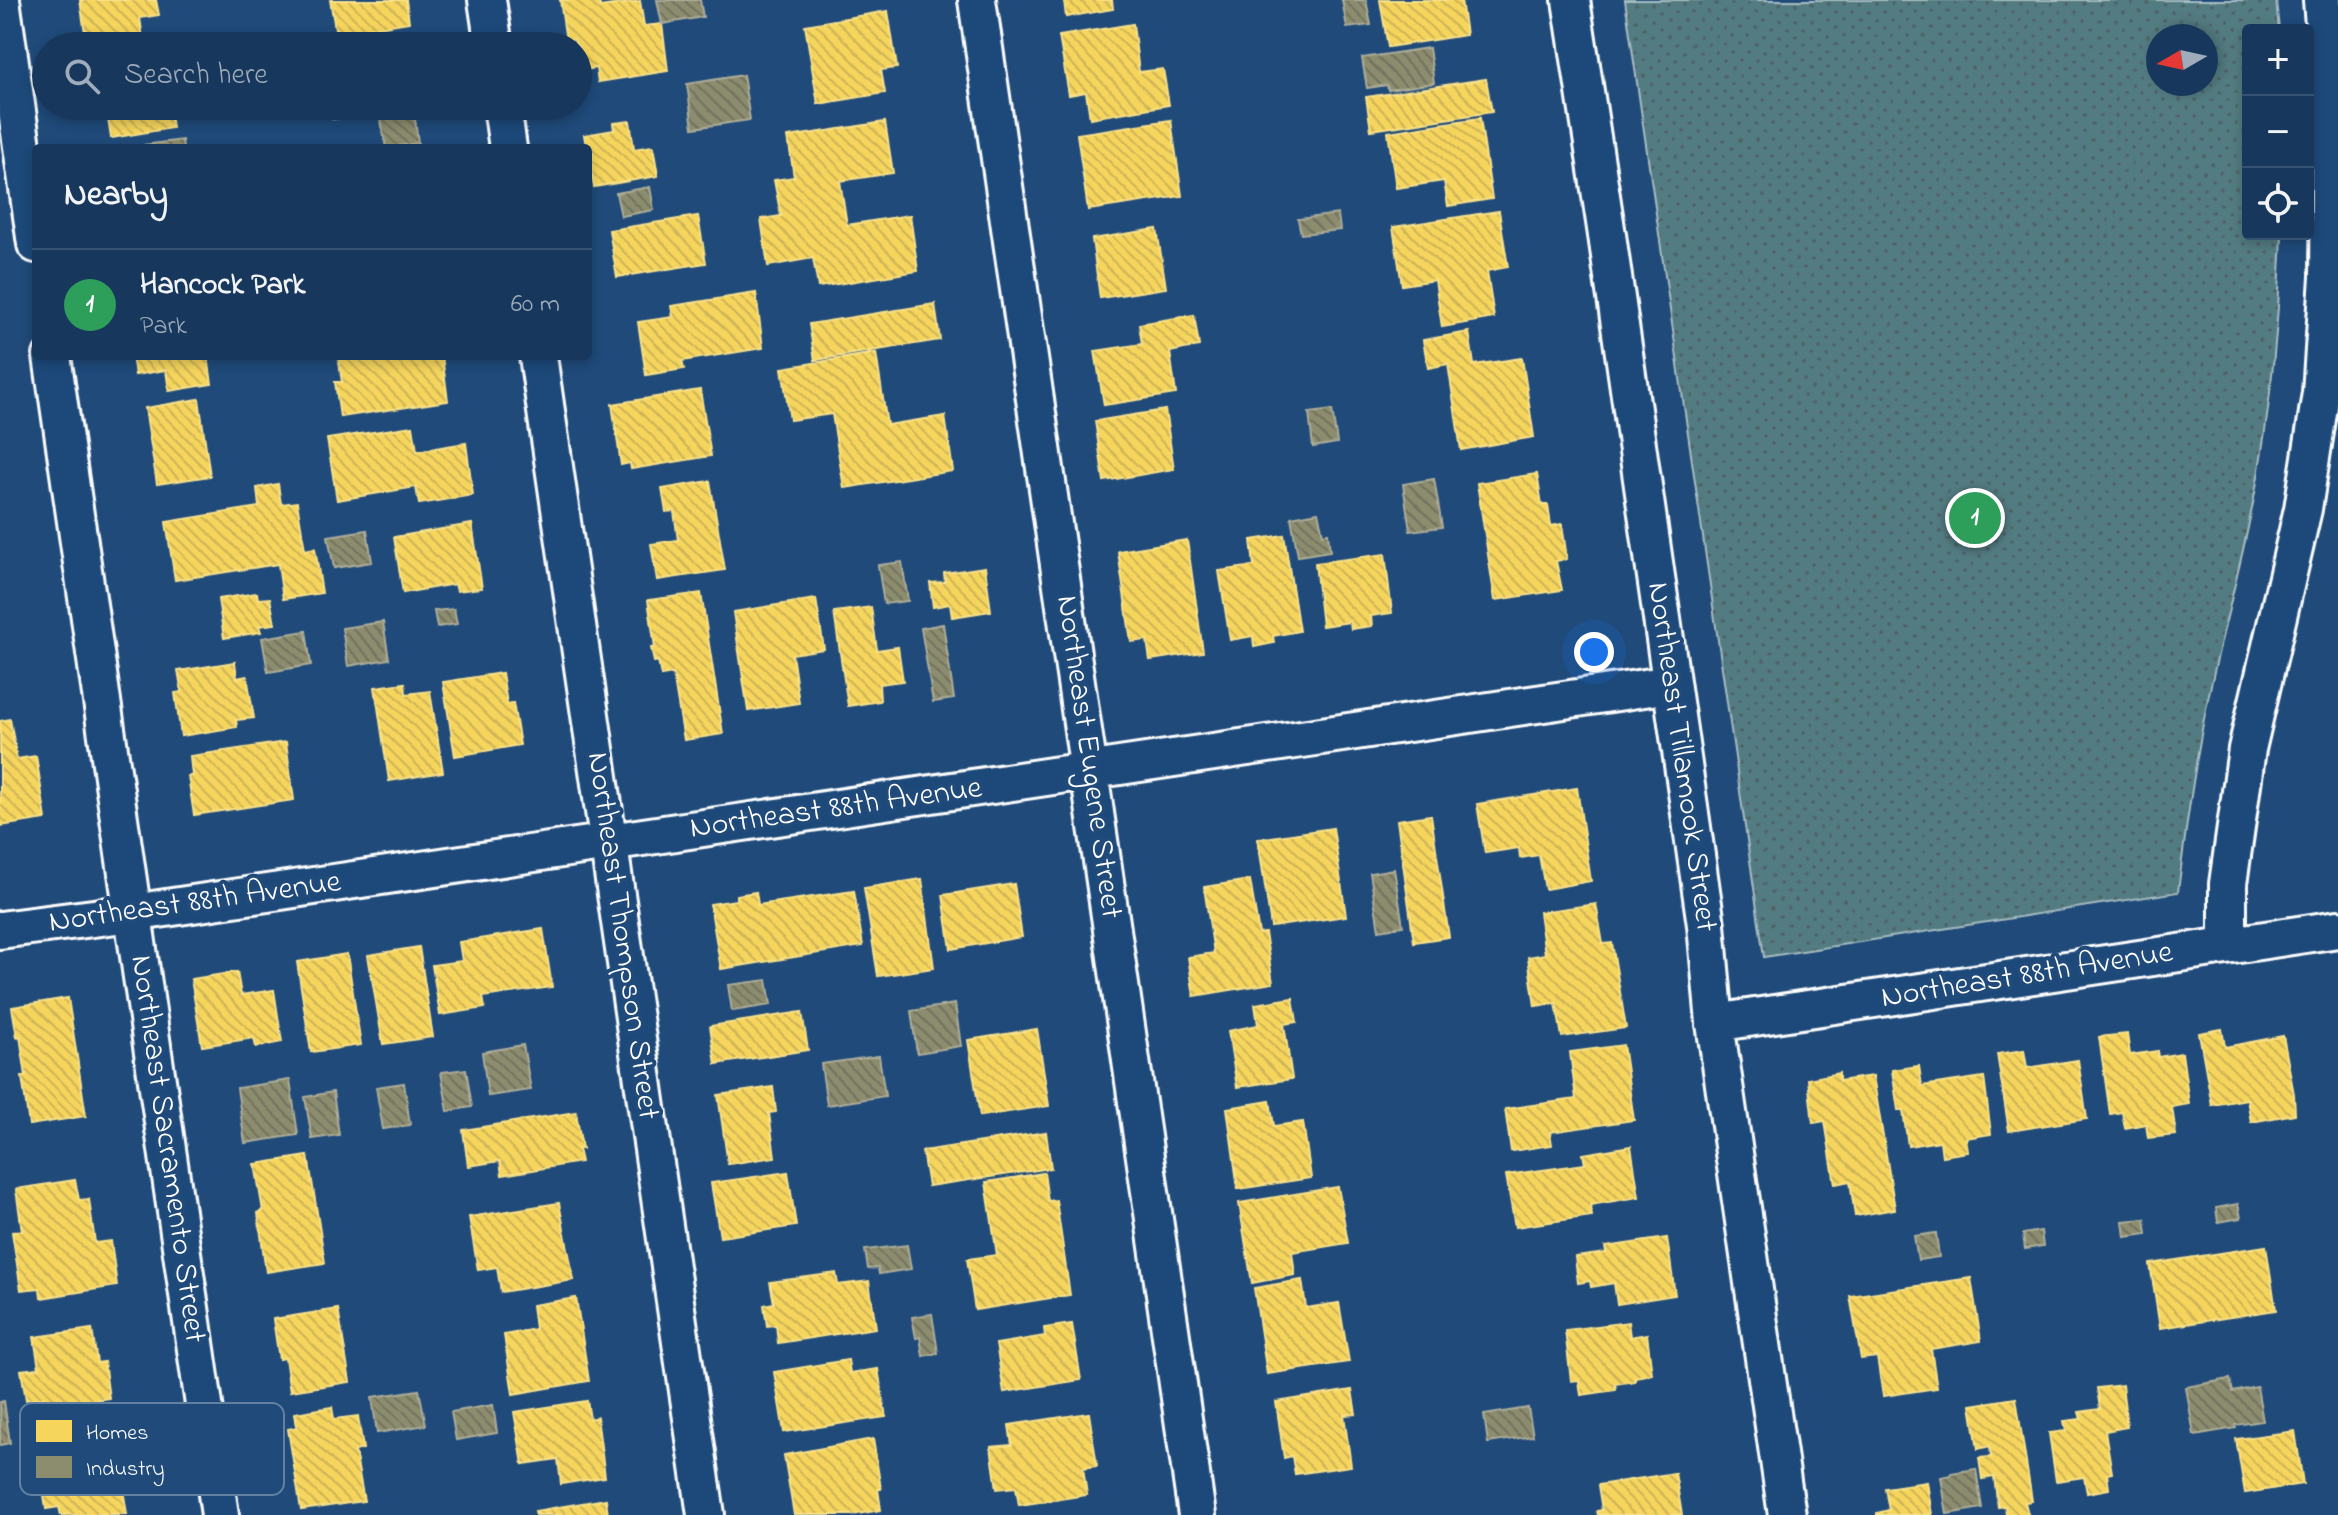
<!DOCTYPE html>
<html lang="en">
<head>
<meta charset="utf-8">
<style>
  :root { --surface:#17385c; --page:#203f62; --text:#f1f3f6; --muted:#9eacbb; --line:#365272; --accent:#8abfa5 }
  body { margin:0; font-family:"Indie Flower",sans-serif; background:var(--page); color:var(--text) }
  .controls { position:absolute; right:24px; top:24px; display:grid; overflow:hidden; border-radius:8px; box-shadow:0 4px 12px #0003 }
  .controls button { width:72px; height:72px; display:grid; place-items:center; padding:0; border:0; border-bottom:2px solid var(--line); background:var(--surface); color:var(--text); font:40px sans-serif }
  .compass { position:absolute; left:2146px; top:24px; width:72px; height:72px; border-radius:50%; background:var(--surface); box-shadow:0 4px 12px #0003; rotate:261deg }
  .you { position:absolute; left:1594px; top:652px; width:28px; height:28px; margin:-20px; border:6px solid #fff; border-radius:50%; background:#1a73e8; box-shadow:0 0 0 12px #1a73e833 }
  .badge { display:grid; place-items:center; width:52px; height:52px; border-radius:50%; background:var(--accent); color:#fff; font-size:26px; font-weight:700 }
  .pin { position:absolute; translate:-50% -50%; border:4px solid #fff; box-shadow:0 2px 8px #0006 }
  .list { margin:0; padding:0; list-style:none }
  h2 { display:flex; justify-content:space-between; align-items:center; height:104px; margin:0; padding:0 32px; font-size:34px }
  h2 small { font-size:26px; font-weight:400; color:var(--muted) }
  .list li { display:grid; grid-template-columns:52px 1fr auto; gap:24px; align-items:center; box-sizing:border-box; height:112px; padding:0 32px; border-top:2px solid var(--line) }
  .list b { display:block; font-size:30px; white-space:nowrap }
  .list p { margin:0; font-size:26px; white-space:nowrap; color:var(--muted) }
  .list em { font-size:26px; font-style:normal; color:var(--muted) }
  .icon { flex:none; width:44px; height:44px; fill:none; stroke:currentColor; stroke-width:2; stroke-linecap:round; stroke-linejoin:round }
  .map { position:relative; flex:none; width:2338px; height:1515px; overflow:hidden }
  .search { position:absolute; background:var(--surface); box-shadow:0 4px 12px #0003; left:32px; top:32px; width:560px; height:88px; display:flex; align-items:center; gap:20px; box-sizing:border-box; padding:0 28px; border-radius:44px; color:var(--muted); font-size:30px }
  .panel { position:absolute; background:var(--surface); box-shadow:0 4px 12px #0003; left:32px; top:144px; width:560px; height:216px; border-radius:8px }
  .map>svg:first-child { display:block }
  .grass { fill:url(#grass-dots); stroke:#a8bdc0; stroke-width:2; fill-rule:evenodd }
  .homes { fill:url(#homes-back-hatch); stroke:#f9e28d; stroke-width:2 }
  .industry { fill:url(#industry-back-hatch); stroke:#aeae9a; stroke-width:2 }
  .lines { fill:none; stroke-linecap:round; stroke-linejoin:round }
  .street-casing { stroke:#fff; stroke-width:42 }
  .street { stroke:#1f4a7a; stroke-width:36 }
  .labels { text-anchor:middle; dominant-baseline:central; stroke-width:8; stroke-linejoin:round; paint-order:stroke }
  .street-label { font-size:32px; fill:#fff; stroke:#1f4a7a }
  .key { fill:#1f4a7a; stroke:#6280a2; stroke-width:2 }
  .key-label { font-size:22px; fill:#fff }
</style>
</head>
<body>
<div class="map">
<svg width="2338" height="1515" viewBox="0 0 2338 1515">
  <defs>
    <pattern id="grass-dots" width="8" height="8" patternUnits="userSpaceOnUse" patternTransform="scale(2)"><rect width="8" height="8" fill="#527b82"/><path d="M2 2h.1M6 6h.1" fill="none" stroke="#4f6164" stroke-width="1.8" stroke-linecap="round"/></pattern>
    <pattern id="homes-back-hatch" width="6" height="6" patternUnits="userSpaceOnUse" patternTransform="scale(2)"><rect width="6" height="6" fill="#f6d55c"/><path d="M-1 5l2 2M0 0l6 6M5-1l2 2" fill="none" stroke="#ccb358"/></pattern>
    <pattern id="industry-back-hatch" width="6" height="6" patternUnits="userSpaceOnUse" patternTransform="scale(2)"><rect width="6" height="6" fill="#8c8c6e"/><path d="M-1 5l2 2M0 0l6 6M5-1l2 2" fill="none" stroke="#727260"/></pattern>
  </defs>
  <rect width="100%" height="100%" fill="#1f4a7a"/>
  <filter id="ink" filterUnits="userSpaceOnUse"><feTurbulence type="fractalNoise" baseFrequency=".0125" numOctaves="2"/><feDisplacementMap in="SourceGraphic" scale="16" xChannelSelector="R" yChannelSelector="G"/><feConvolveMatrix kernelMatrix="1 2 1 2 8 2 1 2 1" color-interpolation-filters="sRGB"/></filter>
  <g filter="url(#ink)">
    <path class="grass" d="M1625,0H2276L2279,30H2248V234H2282C2279,308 2273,384 2261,457C2249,538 2226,615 2209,694C2195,760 2186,826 2178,892L1764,957ZM2158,36H2206V84H2158Z"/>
    <g class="homes">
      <path d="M80,0H156L159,15L140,18L144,46H87Z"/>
      <path d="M330,0H406L409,22L336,34Z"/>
      <path d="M560,0H599L600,7L640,1L644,26L662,24L668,71L598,82L596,68L579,71L578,46H575L574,39L566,41Z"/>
      <path d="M1064,0H1112L1113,9L1066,17Z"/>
      <path d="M1380,0H1461L1466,35L1388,47Z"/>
      <path d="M888,11L897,68L881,70L885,93L818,104L805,25Z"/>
      <path d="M1133,24L1139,72L1163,69L1169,105L1090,118L1086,92L1069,95L1059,36Z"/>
      <path d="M404,35L406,46H331Z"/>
      <path d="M1486,79L1492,112L1371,130L1366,97Z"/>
      <path d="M106,106H169L172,128L111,138Z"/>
      <path d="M331,106H393V110L333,119Z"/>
      <path d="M1480,118L1492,199L1448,206L1444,181L1396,188L1388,132Z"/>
      <path d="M1171,120L1182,196L1088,210L1077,134Z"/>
      <path d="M630,121L634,149L653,146L658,176L594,187L584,135L614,130L613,123Z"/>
      <path d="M885,122L893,173L840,181L847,225L910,215L918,271L818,287L813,258L768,266L761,219L781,216L774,180L794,177L788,137Z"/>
      <path d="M1499,211L1508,267L1487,271L1494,318L1442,327L1435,280L1402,285L1393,227Z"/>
      <path d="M698,216L706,263L617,277L609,230Z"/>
      <path d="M1157,229L1166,288L1100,298L1092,239Z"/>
      <path d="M756,293L763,348L682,361L684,369L646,375L638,322L673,317L671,306Z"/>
      <path d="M935,304L940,340L815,360L809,324Z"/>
      <path d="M1194,315L1199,346L1170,352L1176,394L1104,405L1095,351L1142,344L1139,324Z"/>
      <path d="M1469,332L1474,365L1522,358L1534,437L1461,450L1448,364L1428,368L1423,340Z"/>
      <path d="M876,353L887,425L945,416L953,471L844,488L832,414L790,420L782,368Z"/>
      <path d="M132,356H208L212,384L169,391L166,370L135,375Z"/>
      <path d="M338,356H442L448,401L340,417L335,382H342Z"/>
      <path d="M700,390L711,456L631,469L630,463L621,465L612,404Z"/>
      <path d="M199,399L210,476L157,484L145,408Z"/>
      <path d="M1165,410L1174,469L1104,481L1095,421Z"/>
      <path d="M413,426L417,451L466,443L473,495L419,504L416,487L337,500L327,439Z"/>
      <path d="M1537,474L1542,505H1548L1551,526L1562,524L1567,559L1556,561L1562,590L1495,600L1477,483Z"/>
      <path d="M710,481L725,570L657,580L651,544L678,540L674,511L666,512L662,489Z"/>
      <path d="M278,484L281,504L297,502L305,550L315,548L322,593L283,599L278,564L175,580L166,522L259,507L257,488Z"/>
      <path d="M472,524L482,588L457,591L455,584L403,593L394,537Z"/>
      <path d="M1284,535L1299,631L1273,636L1274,643L1254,647L1253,636L1230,640L1219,571L1254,566L1251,540Z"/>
      <path d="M1187,540L1203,652L1150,660L1147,640L1131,642L1118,551Z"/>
      <path d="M1385,554L1392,613L1371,616L1372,626L1351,629L1350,622L1322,626L1315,563Z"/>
      <path d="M985,567L991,611L952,617L950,604L933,607L930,583L945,582L944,573Z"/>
      <path d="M257,593L258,599L270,598L275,624L259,626L261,632L224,638L218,599Z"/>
      <path d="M701,593L723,734L684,740L673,674L661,676L658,661L654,662L651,648L655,647L648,600Z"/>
      <path d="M816,599L824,649L792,654L799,703L748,711L733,612Z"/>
      <path d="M871,607L877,650L898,647L903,681L879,684L880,701L848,706L834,612Z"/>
      <path d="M235,662L237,678L247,676L254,718L236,720L237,727L181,736L175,693L182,692L178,671Z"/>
      <path d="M502,673L507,704L513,703L520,745L455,756L443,682Z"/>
      <path d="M405,683L406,694L430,691L443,772L389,781L375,687Z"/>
      <path d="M10,719L17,759L36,756L46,819L0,826V721Z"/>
      <path d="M286,742L294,800L194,815L188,776H192L190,756Z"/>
      <path d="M1577,788L1591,881L1545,889L1539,855L1520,858L1519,848L1485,853L1477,804Z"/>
      <path d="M1431,815L1449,937L1414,942L1397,820Z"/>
      <path d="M1333,828L1346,916L1271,927L1258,839Z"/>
      <path d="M922,879L934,968L878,976L864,888Z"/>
      <path d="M1250,880L1259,934L1265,933L1273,983L1194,996L1188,957L1214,953L1204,887Z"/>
      <path d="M1014,884L1022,937L951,949L943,895Z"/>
      <path d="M854,891L863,946L721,969L710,904L736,900V895L756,892L758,905Z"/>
      <path d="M1596,904L1603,944L1612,943L1626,1028L1562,1037L1556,1003L1535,1006L1528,957L1545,954L1539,912Z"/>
      <path d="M543,929L552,987L483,997L485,1008L440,1015L432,965L462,961L459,942Z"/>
      <path d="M419,947L433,1037L383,1044L368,955Z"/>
      <path d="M347,954L361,1045L311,1052L297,962Z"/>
      <path d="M237,972L241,995L274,990L282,1042L256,1047L254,1038L202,1046L191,979Z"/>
      <path d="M68,998L86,1116L29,1125L22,1077L26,1076L20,1036L17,1037L12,1007Z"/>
      <path d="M1293,998L1297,1022L1284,1024L1292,1079L1237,1087L1228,1031L1258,1025L1255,1004Z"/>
      <path d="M802,1012L808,1050L716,1064L710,1026Z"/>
      <path d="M1037,1029L1049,1106L980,1116L968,1040Z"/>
      <path d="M2222,1029L2225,1047L2283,1036L2294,1094L2295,1114L2251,1122L2247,1099L2212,1105L2199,1033Z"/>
      <path d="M2127,1034L2130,1055L2158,1051V1057L2182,1053L2189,1104L2172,1107L2176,1135L2148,1138L2146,1124L2125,1128L2122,1112L2110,1114L2099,1037Z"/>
      <path d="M1623,1045L1634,1120L1550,1132L1552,1145L1511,1151L1505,1109L1576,1099L1570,1052Z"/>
      <path d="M2024,1050L2027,1068L2078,1060L2087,1119L2009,1131L1997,1054Z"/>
      <path d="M1919,1066L1922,1086L1984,1077L1991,1134L1966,1138L1968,1152L1942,1156L1940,1141L1908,1146L1903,1110H1898L1892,1070Z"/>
      <path d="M1839,1073V1081L1873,1076L1895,1209L1855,1216L1850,1181L1835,1184L1825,1121L1813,1123L1808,1079Z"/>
      <path d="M773,1087L776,1112L769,1113L775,1157L728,1164L718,1095Z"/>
      <path d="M1270,1101L1274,1126L1303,1122L1311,1178L1238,1189L1227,1108Z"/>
      <path d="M576,1112L582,1149H578L581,1162L502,1175L500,1161L468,1166L463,1130Z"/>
      <path d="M1046,1132L1051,1168L928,1186L922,1151Z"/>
      <path d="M1631,1146L1639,1197L1590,1205L1592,1216L1515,1227L1506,1175L1585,1164L1583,1154Z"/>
      <path d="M308,1156L325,1263L266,1272L258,1213L263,1211L255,1164Z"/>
      <path d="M788,1172L796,1226L720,1237L711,1183Z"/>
      <path d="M1044,1173L1048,1201L1056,1200L1070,1295L975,1310L967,1259L997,1255L986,1182Z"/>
      <path d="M75,1180L79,1200L89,1199L95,1243L111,1241L117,1286L41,1298L40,1288L21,1290L12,1232L22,1231L16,1189Z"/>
      <path d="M1338,1187L1348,1243L1292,1252L1295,1275L1252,1283L1239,1203Z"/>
      <path d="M559,1203L574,1280L501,1292L497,1267L478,1270L469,1217Z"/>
      <path d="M1667,1238L1675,1295L1617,1304L1614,1283L1591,1287L1590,1281L1578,1283L1575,1257L1606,1253L1605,1247Z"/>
      <path d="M2266,1246L2276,1310L2160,1328L2150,1264Z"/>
      <path d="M836,1273L838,1285L869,1281L876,1328L778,1343L776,1325L767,1326L764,1305L774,1303L770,1282Z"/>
      <path d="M1971,1278L1981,1341L1931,1349L1937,1388L1883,1396L1877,1357L1861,1359L1850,1296Z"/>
      <path d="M1302,1280L1306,1308L1339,1303L1349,1362L1267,1374L1254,1288Z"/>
      <path d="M576,1298L589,1381L513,1394L504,1335L535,1329L532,1305Z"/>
      <path d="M338,1309L350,1382L290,1391L285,1358L279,1359L273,1319Z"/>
      <path d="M1628,1322L1630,1337L1647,1334L1652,1374L1635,1377V1381L1615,1384L1616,1390L1581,1395L1579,1380L1571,1381L1565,1330Z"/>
      <path d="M1072,1324L1081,1380L1004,1392L996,1344L1045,1336L1044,1328Z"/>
      <path d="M92,1329L97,1363L104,1362L109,1398L44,1408L43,1398L26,1400L21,1370L39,1368L34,1337Z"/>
      <path d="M848,1360L850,1373L878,1369L886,1417L784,1432L774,1372Z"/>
      <path d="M2122,1385L2127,1427L2105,1431L2112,1473L2107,1474L2109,1489L2087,1493L2084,1477L2056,1481L2049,1433L2066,1431L2064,1421L2081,1419L2079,1412L2100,1409L2097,1388Z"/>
      <path d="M1352,1390L1356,1414L1344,1415L1351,1466L1295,1474L1292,1456L1284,1458L1276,1402Z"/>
      <path d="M2016,1398L2032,1501L2025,1502L2028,1514L2006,1515L2005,1506L1998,1507L1994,1477L1982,1479L1979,1458L1991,1457L1990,1446L1978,1449L1971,1405Z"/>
      <path d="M587,1401L590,1419L597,1417L605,1477L561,1484L558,1459L523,1464L514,1412Z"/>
      <path d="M332,1407L334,1419L358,1416L363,1449L355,1451L364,1501L301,1510L288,1429L297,1427L295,1413Z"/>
      <path d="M1089,1413L1097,1466L1083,1468L1087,1495L1019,1505L1016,1487L997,1489L991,1447L1012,1445L1009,1425Z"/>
      <path d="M2295,1431L2303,1484L2245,1493L2236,1439Z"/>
      <path d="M90,1436L91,1445L110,1442L115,1473L120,1471L127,1514L61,1515L59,1507L46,1509L37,1444Z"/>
      <path d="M873,1439L881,1489H878L881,1510L852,1515H794L784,1455Z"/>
      <path d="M1675,1473L1682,1515H1598L1597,1511L1602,1510L1598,1485Z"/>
      <path d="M1927,1482L1932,1515H1877V1513L1889,1510L1885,1488Z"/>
      <path d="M606,1499L608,1515H536L535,1511Z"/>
    </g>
    <g class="industry">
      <path d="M657,0H700L703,17L662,24Z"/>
      <path d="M1342,0H1366L1371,25L1347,28Z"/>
      <path d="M1429,48L1434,83L1388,90L1387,85L1367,88L1362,58Z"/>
      <path d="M743,75L750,120L693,128L687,84Z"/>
      <path d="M414,110L418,143L386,148L380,115Z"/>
      <path d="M182,140L183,148H144V145Z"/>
      <path d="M650,187L654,210L621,216L616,193Z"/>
      <path d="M1338,214L1340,230L1301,234L1298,219Z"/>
      <path d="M1332,410L1337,443L1313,447L1309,413Z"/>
      <path d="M1434,479L1442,527L1410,531L1403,484Z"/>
      <path d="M1318,512L1323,534L1328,533L1330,551L1298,556L1291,517Z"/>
      <path d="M367,530L372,562L334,568L328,536Z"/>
      <path d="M902,562L908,601L884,604L878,565Z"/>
      <path d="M454,609L457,624L437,627L434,611Z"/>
      <path d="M383,622L389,659L348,666L342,628Z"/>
      <path d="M943,624L954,699L933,702L921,628Z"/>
      <path d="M306,631L311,665L268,672L262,638Z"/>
      <path d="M1394,869L1403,926L1379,930L1370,873Z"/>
      <path d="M767,980L771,1005L732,1011L728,985Z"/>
      <path d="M955,1004L961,1046L917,1053L911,1011Z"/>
      <path d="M523,1045L531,1090L488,1096L482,1052Z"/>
      <path d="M879,1056L885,1096L827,1105L821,1064Z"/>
      <path d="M466,1069L472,1107L448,1111L441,1072Z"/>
      <path d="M290,1080L298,1135L245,1143L237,1088Z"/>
      <path d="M404,1083L410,1125L383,1129L376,1087Z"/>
      <path d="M333,1092L339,1135L312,1139L305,1097Z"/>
      <path d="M2238,1204L2241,1218L2218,1222L2216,1208Z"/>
      <path d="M2145,1219L2147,1234L2125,1237L2123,1221Z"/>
      <path d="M2041,1231L2043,1246L2025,1249L2023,1234Z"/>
      <path d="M1936,1233L1939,1257L1918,1260L1914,1236Z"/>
      <path d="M907,1245L911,1269L879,1274L878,1268L868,1269L865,1250Z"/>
      <path d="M932,1314L938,1353L923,1356L920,1337L916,1338L912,1317Z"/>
      <path d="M2230,1379L2233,1392L2257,1387L2263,1421L2235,1425L2236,1428L2194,1435L2186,1387Z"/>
      <path d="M419,1390L426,1425L377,1433L372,1397Z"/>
      <path d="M4,1401L10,1443L0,1445V1402Z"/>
      <path d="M493,1405L497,1433L456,1440L451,1412Z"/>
      <path d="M1528,1408L1533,1436L1488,1443L1484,1415Z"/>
      <path d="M1976,1469L1982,1508L1947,1514L1941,1477L1951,1475V1473Z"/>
    </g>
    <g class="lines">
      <g class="street-casing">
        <g id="street">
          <path d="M1,0L36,244"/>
          <path d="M487,0L494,46"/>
          <path d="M977,0L1197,1515"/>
          <path d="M1571,0L1607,235L1706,925L1715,1023L1787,1515"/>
          <path d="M502,106L508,148"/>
          <path d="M52,356L220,1515"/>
          <path d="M538,356L706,1515"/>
          <path d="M0,930L132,913L1671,684"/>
          <path d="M2228,945V884L2247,749L2303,509L2321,393L2329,277L2330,166L2326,50L2322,0"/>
          <path d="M1715,1023L2338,929"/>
        </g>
      </g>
      <use href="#street" class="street"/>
    </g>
  </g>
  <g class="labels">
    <g class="street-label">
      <text transform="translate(1088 757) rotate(82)">Northeast Eugene Street</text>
      <text transform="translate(1681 757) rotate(82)">Northeast Tillamook Street</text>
      <text transform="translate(836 809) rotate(-8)">Northeast 88th Avenue</text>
      <text transform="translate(195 903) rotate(-8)">Northeast 88th Avenue</text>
      <text transform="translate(622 936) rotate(82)">Northeast Thompson Street</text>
      <text transform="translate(2027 976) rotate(-9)">Northeast 88th Avenue</text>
      <text transform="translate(167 1149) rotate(82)">Northeast Sacramento Street</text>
    </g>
  </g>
  <rect x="20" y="1403" width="264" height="92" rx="12" class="key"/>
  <rect x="36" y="1420" width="36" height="22" fill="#f6d55c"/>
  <rect x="36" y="1456" width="36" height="22" fill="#8c8c6e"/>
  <g class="key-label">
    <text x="86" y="1439">Homes</text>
    <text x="86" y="1475">Industry</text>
  </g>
</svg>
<div class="controls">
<button>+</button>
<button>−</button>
<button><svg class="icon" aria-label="locate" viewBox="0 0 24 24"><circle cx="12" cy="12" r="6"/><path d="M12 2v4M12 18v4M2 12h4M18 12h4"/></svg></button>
</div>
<svg class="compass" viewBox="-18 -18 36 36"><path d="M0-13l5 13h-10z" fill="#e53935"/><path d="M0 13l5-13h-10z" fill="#9eacbb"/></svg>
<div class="you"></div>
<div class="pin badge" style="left:1975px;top:518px;background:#2e9e5b">1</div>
<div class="search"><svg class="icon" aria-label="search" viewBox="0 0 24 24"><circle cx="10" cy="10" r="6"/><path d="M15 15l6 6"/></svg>Search here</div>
<section class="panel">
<h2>Nearby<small></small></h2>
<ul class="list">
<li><span class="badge" style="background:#2e9e5b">1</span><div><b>Hancock Park</b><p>Park</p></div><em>60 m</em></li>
</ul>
</section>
</div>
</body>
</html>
